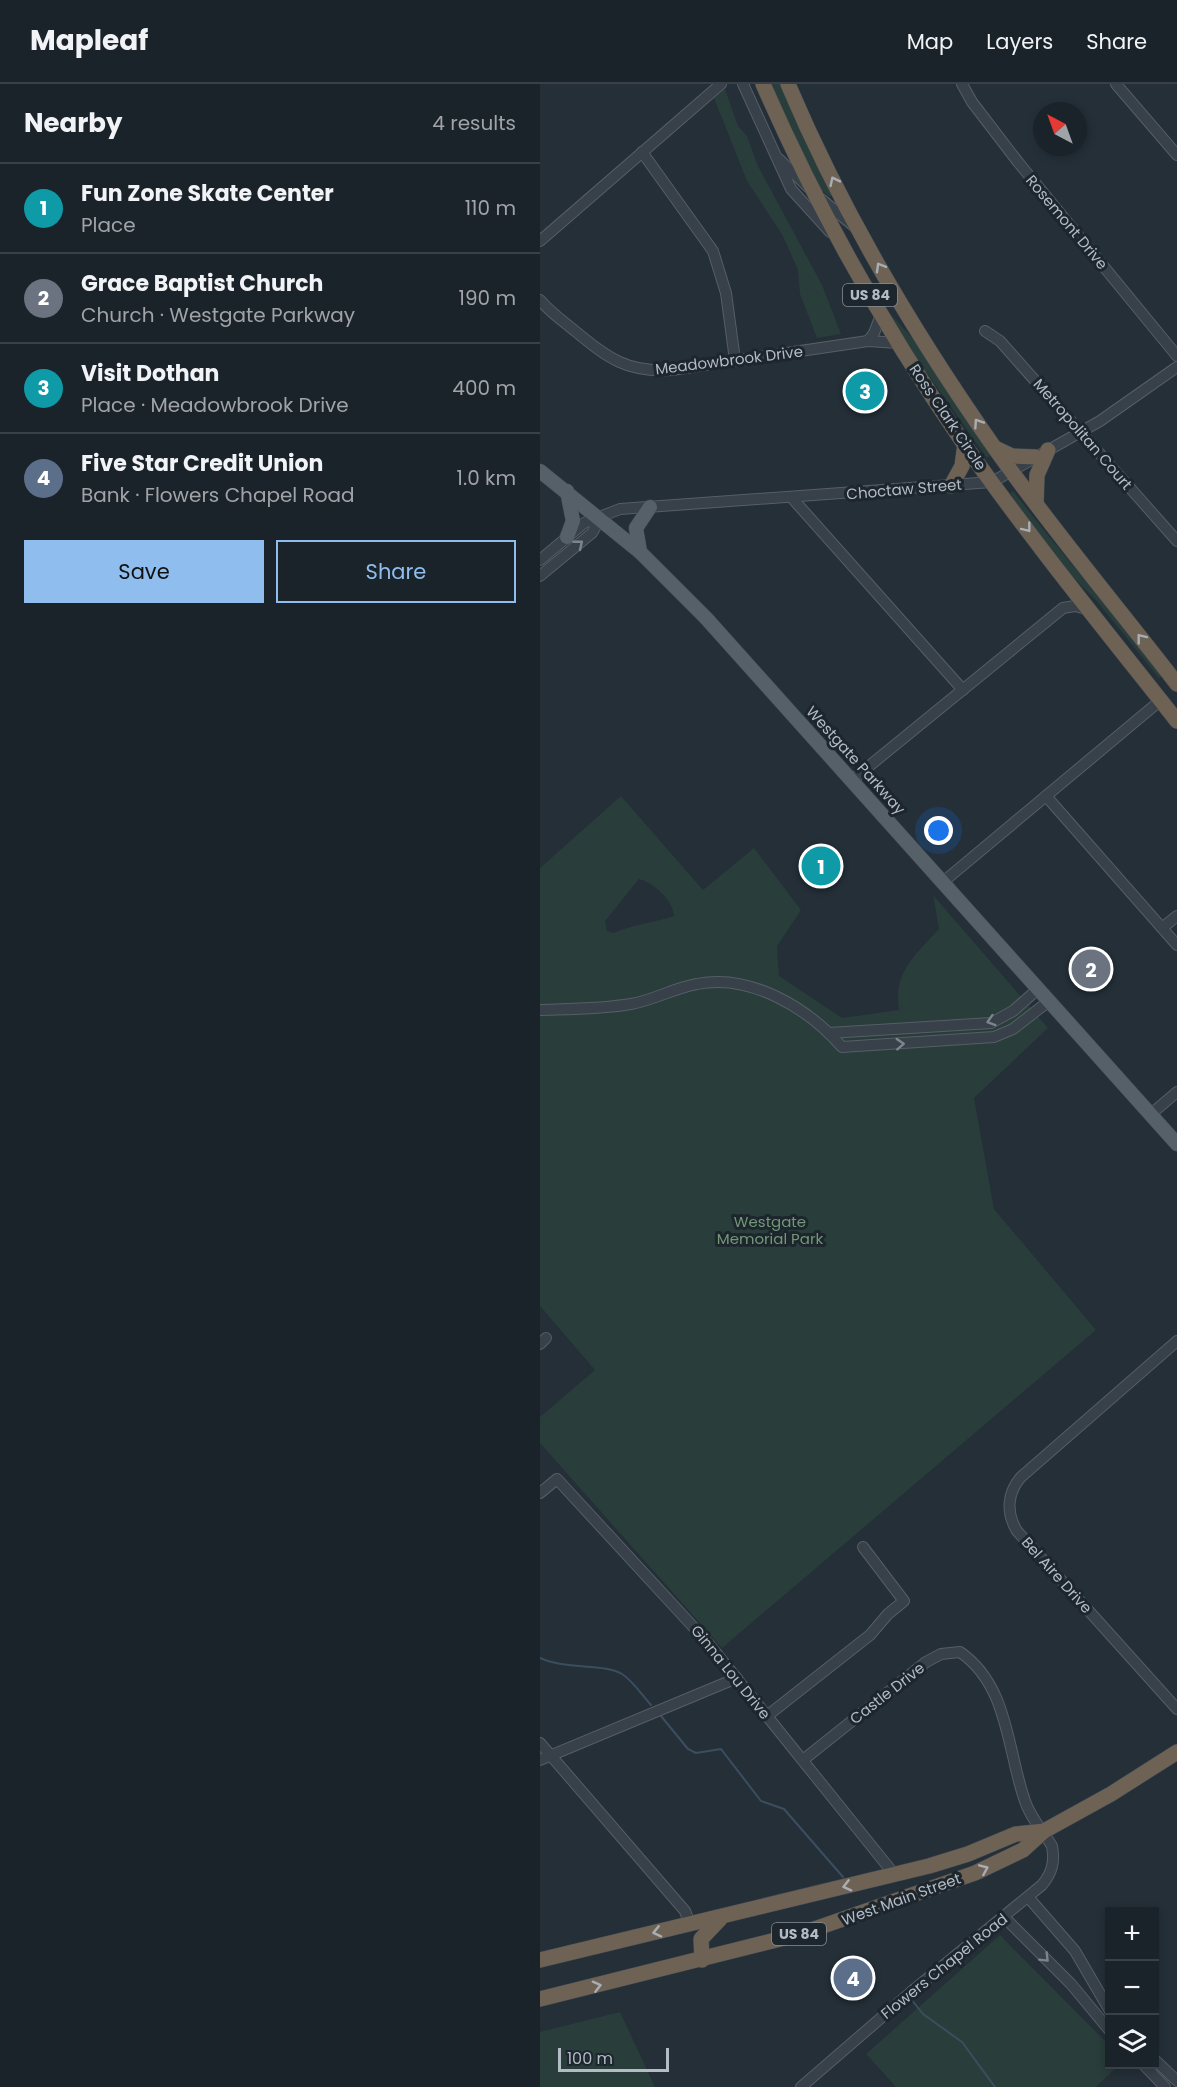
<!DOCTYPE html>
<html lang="en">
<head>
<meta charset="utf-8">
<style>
  :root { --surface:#1b232a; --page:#242b32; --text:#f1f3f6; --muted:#a0a4a8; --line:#394047; --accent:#8fbded }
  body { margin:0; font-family:Poppins,sans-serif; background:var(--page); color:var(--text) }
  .controls { position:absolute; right:18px; bottom:18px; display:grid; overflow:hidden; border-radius:0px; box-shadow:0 3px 9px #0003 }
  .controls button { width:54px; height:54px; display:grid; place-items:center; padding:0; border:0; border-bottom:2px solid var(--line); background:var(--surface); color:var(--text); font:30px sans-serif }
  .compass { position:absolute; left:493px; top:18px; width:54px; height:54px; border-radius:50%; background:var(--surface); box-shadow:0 3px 9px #0003; rotate:319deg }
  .scale { position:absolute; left:18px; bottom:15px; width:111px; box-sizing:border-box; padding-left:6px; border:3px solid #b3bbc5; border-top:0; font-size:16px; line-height:21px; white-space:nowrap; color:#b3bbc5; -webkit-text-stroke:4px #1d252d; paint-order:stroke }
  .you { position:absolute; left:399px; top:747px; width:21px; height:21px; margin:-15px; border:4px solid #fff; border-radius:50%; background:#1a73e8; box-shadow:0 0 0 9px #1a73e833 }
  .badge { display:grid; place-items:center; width:39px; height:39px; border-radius:50%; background:var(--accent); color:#fff; font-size:20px; font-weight:700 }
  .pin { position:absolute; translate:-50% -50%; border:3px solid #fff; box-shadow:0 2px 6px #0006 }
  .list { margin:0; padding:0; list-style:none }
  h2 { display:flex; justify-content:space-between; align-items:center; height:78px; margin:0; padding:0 24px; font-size:26px }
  h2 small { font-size:20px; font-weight:400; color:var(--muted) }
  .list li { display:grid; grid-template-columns:39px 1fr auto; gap:18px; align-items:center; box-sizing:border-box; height:90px; padding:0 24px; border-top:2px solid var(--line) }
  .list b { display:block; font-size:22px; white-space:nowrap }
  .list p { margin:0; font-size:20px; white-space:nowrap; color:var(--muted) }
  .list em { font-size:20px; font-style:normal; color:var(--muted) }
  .actions { display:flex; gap:12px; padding:18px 24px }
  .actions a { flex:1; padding:14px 0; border:2px solid var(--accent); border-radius:0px; text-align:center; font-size:21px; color:var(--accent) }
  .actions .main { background:var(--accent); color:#111 }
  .icon { flex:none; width:33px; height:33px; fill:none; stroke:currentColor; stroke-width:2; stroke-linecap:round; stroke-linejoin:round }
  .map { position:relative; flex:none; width:637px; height:2003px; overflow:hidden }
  header { display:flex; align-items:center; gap:36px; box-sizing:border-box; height:84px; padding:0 30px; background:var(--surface); border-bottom:2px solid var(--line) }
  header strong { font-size:28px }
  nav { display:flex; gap:33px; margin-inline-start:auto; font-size:21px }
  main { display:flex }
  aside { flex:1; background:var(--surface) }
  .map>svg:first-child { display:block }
  .green { fill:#293d3b; fill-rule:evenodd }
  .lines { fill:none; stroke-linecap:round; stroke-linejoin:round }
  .stream { stroke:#3b4e60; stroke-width:2 }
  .minor-casing { stroke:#565e67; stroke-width:12 }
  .major-casing { stroke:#444c55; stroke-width:15 }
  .highway-casing { stroke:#434b54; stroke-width:16 }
  .minor { stroke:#384049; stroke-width:10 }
  .major { stroke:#566069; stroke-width:14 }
  .highway { stroke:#6e6255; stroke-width:15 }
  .oneway { stroke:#a9aeb4 }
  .oneway2 { stroke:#7c848d }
  .labels { text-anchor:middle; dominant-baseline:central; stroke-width:6; stroke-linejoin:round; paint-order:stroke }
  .shield { fill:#1d252d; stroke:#868e97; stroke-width:1.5 }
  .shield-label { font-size:14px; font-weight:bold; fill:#b3bbc5 }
  .street-label { font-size:15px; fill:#b3bbc5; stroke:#1d252d }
  .park-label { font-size:15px; fill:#739878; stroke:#1d252d }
</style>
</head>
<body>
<header>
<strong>Mapleaf</strong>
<nav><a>Map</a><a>Layers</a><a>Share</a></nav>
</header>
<main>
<aside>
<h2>Nearby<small>4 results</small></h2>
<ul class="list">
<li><span class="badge" style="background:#0f9aa8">1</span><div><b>Fun Zone Skate Center</b><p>Place</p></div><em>110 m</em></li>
<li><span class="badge" style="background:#6b7280">2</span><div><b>Grace Baptist Church</b><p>Church · Westgate Parkway</p></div><em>190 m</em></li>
<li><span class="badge" style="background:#0f9aa8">3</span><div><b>Visit Dothan</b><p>Place · Meadowbrook Drive</p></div><em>400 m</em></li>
<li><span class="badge" style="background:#5c6f8a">4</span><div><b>Five Star Credit Union</b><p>Bank · Flowers Chapel Road</p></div><em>1.0 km</em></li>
</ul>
<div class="actions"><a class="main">Save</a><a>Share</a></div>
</aside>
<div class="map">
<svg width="637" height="2003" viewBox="0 0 637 2003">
  <rect width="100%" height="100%" fill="#242f38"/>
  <g class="green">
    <path d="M230,0H241L293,110L290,113L279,104Z"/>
    <path d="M185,5L198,42L207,52L218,82L282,201L301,250L277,254L260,210L258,186L243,152L207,97L174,14Z"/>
    <path d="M346,225L376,258L448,366L450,372L447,374L370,265Z"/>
    <path d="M473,407C522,470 573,529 622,592L619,594L556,516L533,493L475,418L470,409Z"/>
    <path d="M81,712L163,806L214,764L261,826L237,862L239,892L302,934L359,926C353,888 375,871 399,845L393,811L508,944L434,1014L454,1125L556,1246L182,1564L0,1359V1333L55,1286L0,1222V784ZM99,795C114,799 133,816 134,832C114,839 93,840 74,849L67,847L65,837Z"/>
    <path d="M460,1851L569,1961L570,1980L579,1981L556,2003H356L326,1970Z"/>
    <path d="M80,1928L115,2003H0V1948Z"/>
  </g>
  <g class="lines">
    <g class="stream">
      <path d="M0,1574C25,1586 63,1579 82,1590C93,1597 102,1611 111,1621"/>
      <path d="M121,1632L148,1665L156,1669L181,1665L221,1717L244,1725L303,1793"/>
      <path d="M371,1915L383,1930L422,1958L455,2003"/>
    </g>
    <g class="minor-casing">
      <g id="minor">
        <path d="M203,0L251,105L290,148"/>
        <path d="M422,0L432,18L478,78L637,272"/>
        <path d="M576,0L637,71"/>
        <path d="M102,68L173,167L186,209L195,276"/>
        <path d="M239,75L269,104"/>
        <path d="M281,115L315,143"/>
        <path d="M0,157L181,0"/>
        <path d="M0,216C10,228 23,237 35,247C68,274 87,289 132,286L328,257L358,259"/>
        <path d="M445,247L460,257L637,457"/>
        <path d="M328,257L334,249L341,231"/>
        <path d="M252,414L423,606"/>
        <path d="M0,476L44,439L80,425L452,398L560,337L637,283"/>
        <path d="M0,492L52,449L60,435"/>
        <path d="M312,696L523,524L535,522L550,526"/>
        <path d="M506,712L637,861"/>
        <path d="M403,798L621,616"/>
        <path d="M622,844L637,832"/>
        <path d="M0,926C30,925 62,925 91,920C114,916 134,904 157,900C210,889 268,924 302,963L454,953L473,945L509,917"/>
        <path d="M289,949L451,939L473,927L498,905"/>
        <path d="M611,1030L637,1008"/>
        <path d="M637,1257L481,1393C467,1409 466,1429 477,1447L637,1625"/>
        <path d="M0,1260L6,1254"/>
        <path d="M0,1409L17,1395L169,1560L354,1790"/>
        <path d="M227,1632L330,1551L348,1530L364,1517L323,1463"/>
        <path d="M0,1659L145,1827L150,1840"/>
        <path d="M0,1676L197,1594"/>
        <path d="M488,1813L535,1867L570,1927"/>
        <path d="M464,1833L531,1900L570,1947"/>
        <path d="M614,1975L637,1997"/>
        <path d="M603,1980L625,2003"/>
        <path d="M261,2003L371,1908L502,1801C512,1789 515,1778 512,1762C503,1747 489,1732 484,1714C467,1664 468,1601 420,1568L401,1570L386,1578L263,1676"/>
      </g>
    </g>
    <g class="major-casing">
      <g id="major">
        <path d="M0,387L100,468L166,534L637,1060"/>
        <path d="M27,407L33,437L27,453"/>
        <path d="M100,468L96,444L110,423"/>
      </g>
    </g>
    <g class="highway-casing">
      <g id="highway">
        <path d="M223,0C278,126 346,247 424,360C491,455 565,546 637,637"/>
        <path d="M248,0C302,128 374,249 454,363C511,444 576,521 637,600"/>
        <path d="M455,364L472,372L496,373"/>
        <path d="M411,402L422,382L425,360"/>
        <path d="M496,420L497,391L508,366"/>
        <path d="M0,1876L389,1782L428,1770L476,1750L504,1747"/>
        <path d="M162,1876L161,1855L180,1835"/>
        <path d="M0,1915L260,1850L435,1789L483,1766L504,1747L571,1710L637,1668"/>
      </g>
    </g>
    <use href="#minor" class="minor"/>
    <use href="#major" class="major"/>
    <use href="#highway" class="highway"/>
  </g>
  <defs><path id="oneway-chevron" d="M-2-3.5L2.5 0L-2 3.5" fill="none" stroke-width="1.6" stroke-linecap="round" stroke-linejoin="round" transform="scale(1.5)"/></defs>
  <g class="oneway">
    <use href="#oneway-chevron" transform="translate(294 97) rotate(-116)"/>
    <use href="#oneway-chevron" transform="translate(340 183) rotate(-120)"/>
    <use href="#oneway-chevron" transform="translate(438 339) rotate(-124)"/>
    <use href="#oneway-chevron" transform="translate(487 444) rotate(52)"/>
    <use href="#oneway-chevron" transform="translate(601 554) rotate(-128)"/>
    <use href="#oneway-chevron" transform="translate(444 1785) rotate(-23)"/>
    <use href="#oneway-chevron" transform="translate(307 1802) rotate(166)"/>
    <use href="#oneway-chevron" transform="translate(117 1848) rotate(167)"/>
    <use href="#oneway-chevron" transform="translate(57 1902) rotate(-14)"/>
  </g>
  <g class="oneway2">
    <use href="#oneway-chevron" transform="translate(39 460) rotate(-39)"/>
    <use href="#oneway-chevron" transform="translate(451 937) rotate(163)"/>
    <use href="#oneway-chevron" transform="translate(360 960) rotate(-3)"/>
    <use href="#oneway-chevron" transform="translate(505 1874) rotate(45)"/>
  </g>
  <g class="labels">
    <g class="shield">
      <rect x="303" y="200" width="54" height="22" rx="4.5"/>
      <rect x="232" y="1839" width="54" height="22" rx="4.5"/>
    </g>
    <g class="shield-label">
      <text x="330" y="211">US 84</text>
      <text x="259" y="1850">US 84</text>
    </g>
    <g class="street-label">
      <text transform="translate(527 138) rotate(50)">Rosemont Drive</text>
      <text transform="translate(189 276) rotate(-7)">Meadowbrook Drive</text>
      <text transform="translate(408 333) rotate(56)">Ross Clark Circle</text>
      <text transform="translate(543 350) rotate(49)">Metropolitan Court</text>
      <text transform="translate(364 405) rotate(-5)">Choctaw Street</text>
      <text transform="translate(316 676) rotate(48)">Westgate Parkway</text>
      <text transform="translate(517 1491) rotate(48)">Bel Aire Drive</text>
      <text transform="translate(191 1588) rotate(51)">Ginna Lou Drive</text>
      <text transform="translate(347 1609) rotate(-38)">Castle Drive</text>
      <text transform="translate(361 1815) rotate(-20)">West Main Street</text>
      <text transform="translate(404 1882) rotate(-39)">Flowers Chapel Road</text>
    </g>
    <g class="park-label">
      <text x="230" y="1137">Westgate<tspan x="230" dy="17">Memorial Park</tspan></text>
    </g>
  </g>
</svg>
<div class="controls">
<button>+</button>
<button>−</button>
<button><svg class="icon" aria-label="layers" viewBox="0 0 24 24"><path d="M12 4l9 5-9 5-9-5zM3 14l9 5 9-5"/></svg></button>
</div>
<svg class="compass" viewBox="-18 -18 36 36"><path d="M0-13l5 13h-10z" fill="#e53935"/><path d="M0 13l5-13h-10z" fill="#a0a4a8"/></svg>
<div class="scale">100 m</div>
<div class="you"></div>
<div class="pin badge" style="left:281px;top:782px;background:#0f9aa8">1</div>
<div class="pin badge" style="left:551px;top:885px;background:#6b7280">2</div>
<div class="pin badge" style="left:325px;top:307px;background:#0f9aa8">3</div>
<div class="pin badge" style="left:313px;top:1894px;background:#5c6f8a">4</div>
</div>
</main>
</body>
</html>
